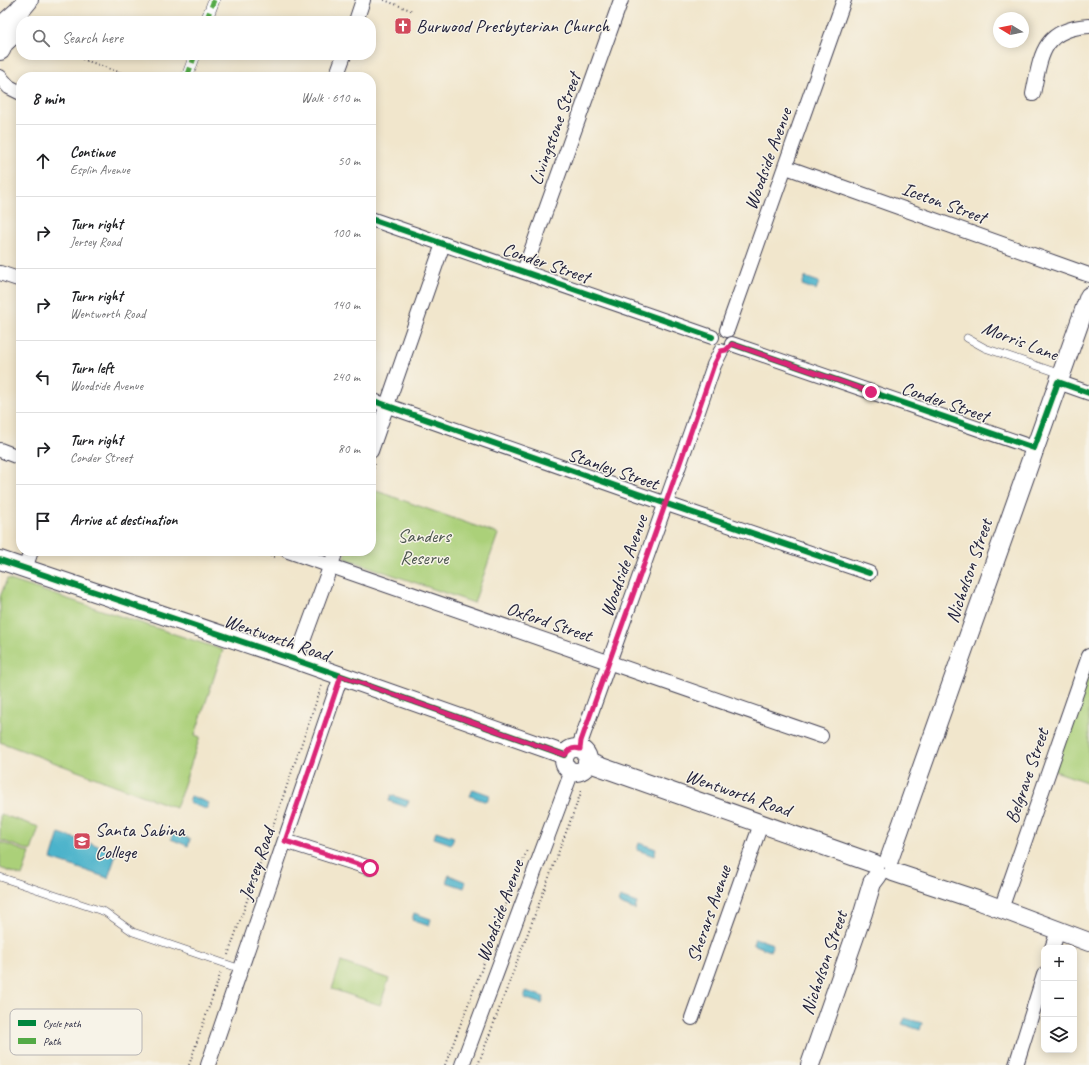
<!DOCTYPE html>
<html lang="en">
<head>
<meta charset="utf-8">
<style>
  :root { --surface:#fff; --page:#f2f2f2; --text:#202124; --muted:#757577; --line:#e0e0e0 }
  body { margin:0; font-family:Caveat,sans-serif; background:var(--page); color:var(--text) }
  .controls { position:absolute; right:12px; bottom:12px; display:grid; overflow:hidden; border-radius:8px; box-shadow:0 2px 10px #0003 }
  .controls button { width:36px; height:36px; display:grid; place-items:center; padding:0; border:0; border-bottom:1px solid var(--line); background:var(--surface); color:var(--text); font:20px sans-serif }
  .compass { position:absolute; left:993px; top:12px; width:36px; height:36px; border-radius:50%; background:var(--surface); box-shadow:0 2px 10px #0003; rotate:280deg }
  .stop { position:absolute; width:12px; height:12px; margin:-9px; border:3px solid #db2777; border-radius:50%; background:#fff }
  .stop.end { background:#db2777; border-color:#fff; box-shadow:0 1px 4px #0008 }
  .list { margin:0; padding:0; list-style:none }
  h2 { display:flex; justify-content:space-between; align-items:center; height:52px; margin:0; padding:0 16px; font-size:17px }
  h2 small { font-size:13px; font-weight:400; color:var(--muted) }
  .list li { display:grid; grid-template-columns:26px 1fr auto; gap:12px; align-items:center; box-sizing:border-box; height:72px; padding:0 16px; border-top:1px solid var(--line) }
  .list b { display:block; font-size:15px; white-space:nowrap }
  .list p { margin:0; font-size:13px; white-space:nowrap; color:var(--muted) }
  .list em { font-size:13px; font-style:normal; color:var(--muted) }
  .icon { flex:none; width:22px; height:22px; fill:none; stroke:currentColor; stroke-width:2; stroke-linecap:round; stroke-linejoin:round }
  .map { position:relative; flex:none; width:1089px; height:1065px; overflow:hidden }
  .search { position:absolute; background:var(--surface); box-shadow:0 2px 10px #0003; left:16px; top:16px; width:360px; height:44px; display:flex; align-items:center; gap:10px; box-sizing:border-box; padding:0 14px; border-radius:16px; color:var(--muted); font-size:15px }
  .panel { position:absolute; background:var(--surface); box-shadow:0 2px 10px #0003; left:16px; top:72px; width:360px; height:484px; border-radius:16px }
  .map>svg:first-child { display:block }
  .green { fill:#abd079; stroke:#66795a }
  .water { fill:#4cb3cb; stroke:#376a83 }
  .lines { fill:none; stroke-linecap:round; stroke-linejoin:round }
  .service-casing { stroke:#413f51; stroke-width:8 }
  .pedestrian-casing { stroke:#413f51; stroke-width:12 }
  .minor-casing { stroke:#413f51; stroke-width:16 }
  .tertiary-casing { stroke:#413f51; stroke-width:20 }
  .secondary-casing { stroke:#413f51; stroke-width:22 }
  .path { stroke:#413f51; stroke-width:2; stroke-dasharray:1 3; stroke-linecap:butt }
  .service { stroke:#fff; stroke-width:7 }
  .pedestrian { stroke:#fff; stroke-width:11 }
  .minor { stroke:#fff; stroke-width:14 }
  .tertiary { stroke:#fff; stroke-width:18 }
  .secondary { stroke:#fff; stroke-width:20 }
  .quiet { stroke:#53aa46; stroke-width:5; stroke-dasharray:10 5; stroke-linecap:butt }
  .cycleway-casing { stroke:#f7f3e8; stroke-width:8 }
  .cycleway { stroke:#00873e; stroke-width:6 }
  .route { stroke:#db2777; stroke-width:5 }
  .labels { text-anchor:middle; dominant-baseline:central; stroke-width:3; stroke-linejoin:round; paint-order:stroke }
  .poi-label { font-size:19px; fill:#22223b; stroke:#f7f3e8; text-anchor:start }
  .street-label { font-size:19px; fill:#22223b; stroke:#f7f3e8 }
  .park-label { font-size:19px; fill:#4b564e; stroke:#f7f3e8 }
  .key { fill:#f7f3e8; stroke:#b7b4b4; stroke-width:1 }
  .key-label { font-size:11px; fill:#22223b }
</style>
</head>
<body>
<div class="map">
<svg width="1089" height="1065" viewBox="0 0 1089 1065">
  <rect width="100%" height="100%" fill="#f7f3e8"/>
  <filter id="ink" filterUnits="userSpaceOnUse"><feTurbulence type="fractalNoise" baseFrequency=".025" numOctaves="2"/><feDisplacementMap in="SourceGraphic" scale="8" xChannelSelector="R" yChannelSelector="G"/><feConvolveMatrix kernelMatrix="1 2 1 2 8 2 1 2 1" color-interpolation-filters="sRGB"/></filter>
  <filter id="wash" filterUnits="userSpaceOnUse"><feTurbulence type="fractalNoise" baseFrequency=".012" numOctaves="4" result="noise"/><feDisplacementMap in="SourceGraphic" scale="16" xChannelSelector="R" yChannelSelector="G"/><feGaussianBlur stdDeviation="0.9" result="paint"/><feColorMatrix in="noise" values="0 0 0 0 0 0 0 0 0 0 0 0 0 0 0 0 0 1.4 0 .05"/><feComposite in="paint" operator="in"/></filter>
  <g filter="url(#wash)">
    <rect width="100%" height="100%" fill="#f1e6cc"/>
    <g class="green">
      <path d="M371,489L498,534L474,603L344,558L346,551H371Z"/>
      <path d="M7,579L223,650L195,735L200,737L176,808L0,742V597Z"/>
      <path d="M1089,674V783L1049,769Z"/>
      <path d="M0,814L39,827L31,851L0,840Z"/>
      <path d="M0,842L30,853L22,876L0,868Z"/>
      <path d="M341,962L389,979L380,1005L332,989Z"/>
    </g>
    <g class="water">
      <path d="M805,277L819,282L816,290L802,285Z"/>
      <path d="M473,789L490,795L487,802L470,796Z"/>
      <path d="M391,795L409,801L406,807L389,801Z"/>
      <path d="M191,796L209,803L206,809L189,803Z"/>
      <path d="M436,831L454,837L451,844L434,838Z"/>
      <path d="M59,833L117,852L108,878L51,859Z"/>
      <path d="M173,833L190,839L188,846L171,839Z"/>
      <path d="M639,843L656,849L654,856L637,850Z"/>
      <path d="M449,875L466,882L464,888L446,882Z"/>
      <path d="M620,897L637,903L635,910L618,903Z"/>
      <path d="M414,913L431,919L429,926L412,920Z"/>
      <path d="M755,938L773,944L770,951L753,944Z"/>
      <path d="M526,991L544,997L542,1004L524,998Z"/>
      <path d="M905,1018L922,1023L920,1030L902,1024Z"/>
    </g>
  </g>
  <g filter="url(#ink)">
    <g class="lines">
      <g class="service-casing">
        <g id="service">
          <path d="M967,338L985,348L1061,374"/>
          <path d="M0,877L105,912L133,932L241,969"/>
        </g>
      </g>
      <g class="pedestrian-casing">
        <g id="pedestrian">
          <path d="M206,21L214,0"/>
          <path d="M187,77L195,55"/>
        </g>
      </g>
      <g class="minor-casing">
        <g id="minor">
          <path d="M356,21L363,0"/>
          <path d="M0,77L9,87L21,93"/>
          <path d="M336,77L344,55"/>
          <path d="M1033,94C1041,55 1042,29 1089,26"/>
          <path d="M786,167L1089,275"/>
          <path d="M371,219L712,337"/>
          <path d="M524,271L621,0"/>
          <path d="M0,273L21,280"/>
          <path d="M727,330L844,0"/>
          <path d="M732,344L1034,448"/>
          <path d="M1058,382L1089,393"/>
          <path d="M371,400L661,502L869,573"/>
          <path d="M0,450L21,458"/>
          <path d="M371,451L443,244"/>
          <path d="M288,551L821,736"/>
          <path d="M25,569L31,551"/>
          <path d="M296,660L336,551"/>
          <path d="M580,749L581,741C625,616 671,491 714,365L721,351"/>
          <path d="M285,841L370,868"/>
          <path d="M1001,909L1089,656"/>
          <path d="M1052,948L1058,931"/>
          <path d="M692,1018L761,824"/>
          <path d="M208,1065L341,676"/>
          <path d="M462,1065L572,771"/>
          <path d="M1016,1065L1044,975"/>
        </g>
      </g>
      <g class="tertiary-casing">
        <g id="tertiary">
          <path d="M0,560L296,660L565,755"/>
          <circle cx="576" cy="760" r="12"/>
          <path d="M587,762L875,864"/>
          <path d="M889,860L1089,296"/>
          <path d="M893,872L980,901L1089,942"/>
          <path d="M810,1065L863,913L872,883L878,875"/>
        </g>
      </g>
      <g class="secondary-casing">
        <g id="secondary">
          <path d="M0,28L18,12L28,0"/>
          <path d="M0,50L3,43L21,26"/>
        </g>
      </g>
      <g class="path">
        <path d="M384,0L413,11"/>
        <path d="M71,55L130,76"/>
        <path d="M118,77L119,72"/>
        <path d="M371,476L375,464"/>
        <path d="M259,551L277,558"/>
        <path d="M228,955L322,685"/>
        <path d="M189,1065L221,972"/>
        <path d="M445,1065L527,850"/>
        <path d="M478,1065L582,790"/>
      </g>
      <use href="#service" class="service"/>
      <use href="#pedestrian" class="pedestrian"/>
      <use href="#minor" class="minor"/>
      <use href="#tertiary" class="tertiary"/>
      <use href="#secondary" class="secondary"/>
      <g class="quiet">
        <path d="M206,21L214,0"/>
        <path d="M187,77L195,55"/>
      </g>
      <g class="cycleway-casing">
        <g id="cycleway">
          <path d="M371,219L712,337"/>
          <path d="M732,344L1034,448L1058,382L1089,393"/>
          <path d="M371,400L661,502L869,573"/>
          <path d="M0,560L296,660L565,755"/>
        </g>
      </g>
      <use href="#cycleway" class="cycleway"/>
    </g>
  </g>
  <g class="lines" filter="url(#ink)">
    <path class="route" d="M370,868L285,841L341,676L565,755C569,749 573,747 580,749L581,741C625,616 671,491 714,365L721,351L726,350L732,344L871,392"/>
  </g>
  <defs>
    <g id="church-square" transform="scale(0.9)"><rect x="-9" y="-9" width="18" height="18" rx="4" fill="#d1495b" stroke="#f7f3e8"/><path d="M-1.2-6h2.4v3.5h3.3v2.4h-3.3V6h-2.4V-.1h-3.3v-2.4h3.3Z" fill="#fff"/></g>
    <g id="school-square" transform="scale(0.9)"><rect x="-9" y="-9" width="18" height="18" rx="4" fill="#d1495b" stroke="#f7f3e8"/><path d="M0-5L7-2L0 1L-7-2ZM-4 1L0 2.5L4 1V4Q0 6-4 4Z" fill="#fff"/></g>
  </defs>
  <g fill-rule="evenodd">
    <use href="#church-square" x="403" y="26"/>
    <use href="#school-square" x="82" y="841"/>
  </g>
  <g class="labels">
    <g class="poi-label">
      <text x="416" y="26">Burwood Presbyterian Church</text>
      <text x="95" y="830">Santa Sabina<tspan x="95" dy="22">College</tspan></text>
    </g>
    <g class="street-label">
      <text transform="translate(555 129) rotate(-70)">Livingstone Street</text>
      <text transform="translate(768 159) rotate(-70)">Woodside Avenue</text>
      <text transform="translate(944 203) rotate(20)">Iceton Street</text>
      <text transform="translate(546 263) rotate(19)">Conder Street</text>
      <text transform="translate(1020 341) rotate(21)">Morris Lane</text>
      <text transform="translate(945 402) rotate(19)">Conder Street</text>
      <text transform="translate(613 469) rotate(19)">Stanley Street</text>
      <text transform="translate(624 566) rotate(-70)">Woodside Avenue</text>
      <text transform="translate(969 571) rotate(-71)">Nicholson Street</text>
      <text transform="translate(549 622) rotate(19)">Oxford Street</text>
      <text transform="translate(277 638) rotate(19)">Wentworth Road</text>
      <text transform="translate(1027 776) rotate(-71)">Belgrave Street</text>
      <text transform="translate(738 793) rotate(19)">Wentworth Road</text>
      <text transform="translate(257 864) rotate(-71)">Jersey Road</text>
      <text transform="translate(500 911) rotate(-70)">Woodside Avenue</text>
      <text transform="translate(709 914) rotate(-71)">Sherars Avenue</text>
      <text transform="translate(824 963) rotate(-71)">Nicholson Street</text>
    </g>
    <g class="park-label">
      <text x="424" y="536">Sanders<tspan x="424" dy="22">Reserve</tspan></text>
    </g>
  </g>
  <rect x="10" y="1009" width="132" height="46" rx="6" class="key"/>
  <rect x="18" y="1020" width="18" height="6" fill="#00873e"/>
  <rect x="18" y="1038" width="18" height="6" fill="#53aa46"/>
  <g class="key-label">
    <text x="43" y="1027">Cycle path</text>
    <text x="43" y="1045">Path</text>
  </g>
</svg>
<div class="controls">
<button>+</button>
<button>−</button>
<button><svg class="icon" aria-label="layers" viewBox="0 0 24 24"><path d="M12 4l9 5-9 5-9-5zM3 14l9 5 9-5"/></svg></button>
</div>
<svg class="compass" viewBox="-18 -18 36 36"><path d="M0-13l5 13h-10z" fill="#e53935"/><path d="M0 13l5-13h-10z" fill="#757577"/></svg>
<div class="stop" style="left:370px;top:868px"></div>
<div class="stop end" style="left:871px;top:392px"></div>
<div class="search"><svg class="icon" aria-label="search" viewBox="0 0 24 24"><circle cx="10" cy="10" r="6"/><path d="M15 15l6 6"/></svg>Search here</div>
<section class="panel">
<h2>8 min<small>Walk · 610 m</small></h2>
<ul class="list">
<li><svg class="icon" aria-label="ahead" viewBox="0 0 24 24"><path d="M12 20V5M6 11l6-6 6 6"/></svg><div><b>Continue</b><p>Esplin Avenue</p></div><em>50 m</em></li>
<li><svg class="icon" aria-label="right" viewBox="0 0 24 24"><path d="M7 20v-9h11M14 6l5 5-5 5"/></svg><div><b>Turn right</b><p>Jersey Road</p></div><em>100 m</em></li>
<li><svg class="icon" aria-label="right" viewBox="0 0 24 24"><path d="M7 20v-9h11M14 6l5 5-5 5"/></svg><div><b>Turn right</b><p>Wentworth Road</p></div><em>140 m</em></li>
<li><svg class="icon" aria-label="left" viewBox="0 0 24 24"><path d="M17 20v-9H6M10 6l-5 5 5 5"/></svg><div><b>Turn left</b><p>Woodside Avenue</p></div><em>240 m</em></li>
<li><svg class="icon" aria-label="right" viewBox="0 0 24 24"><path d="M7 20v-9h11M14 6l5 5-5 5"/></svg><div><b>Turn right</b><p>Conder Street</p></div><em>80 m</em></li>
<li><svg class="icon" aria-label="arrive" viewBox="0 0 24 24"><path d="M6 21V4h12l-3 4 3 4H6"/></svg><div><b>Arrive at destination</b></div></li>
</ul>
</section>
</div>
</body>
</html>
